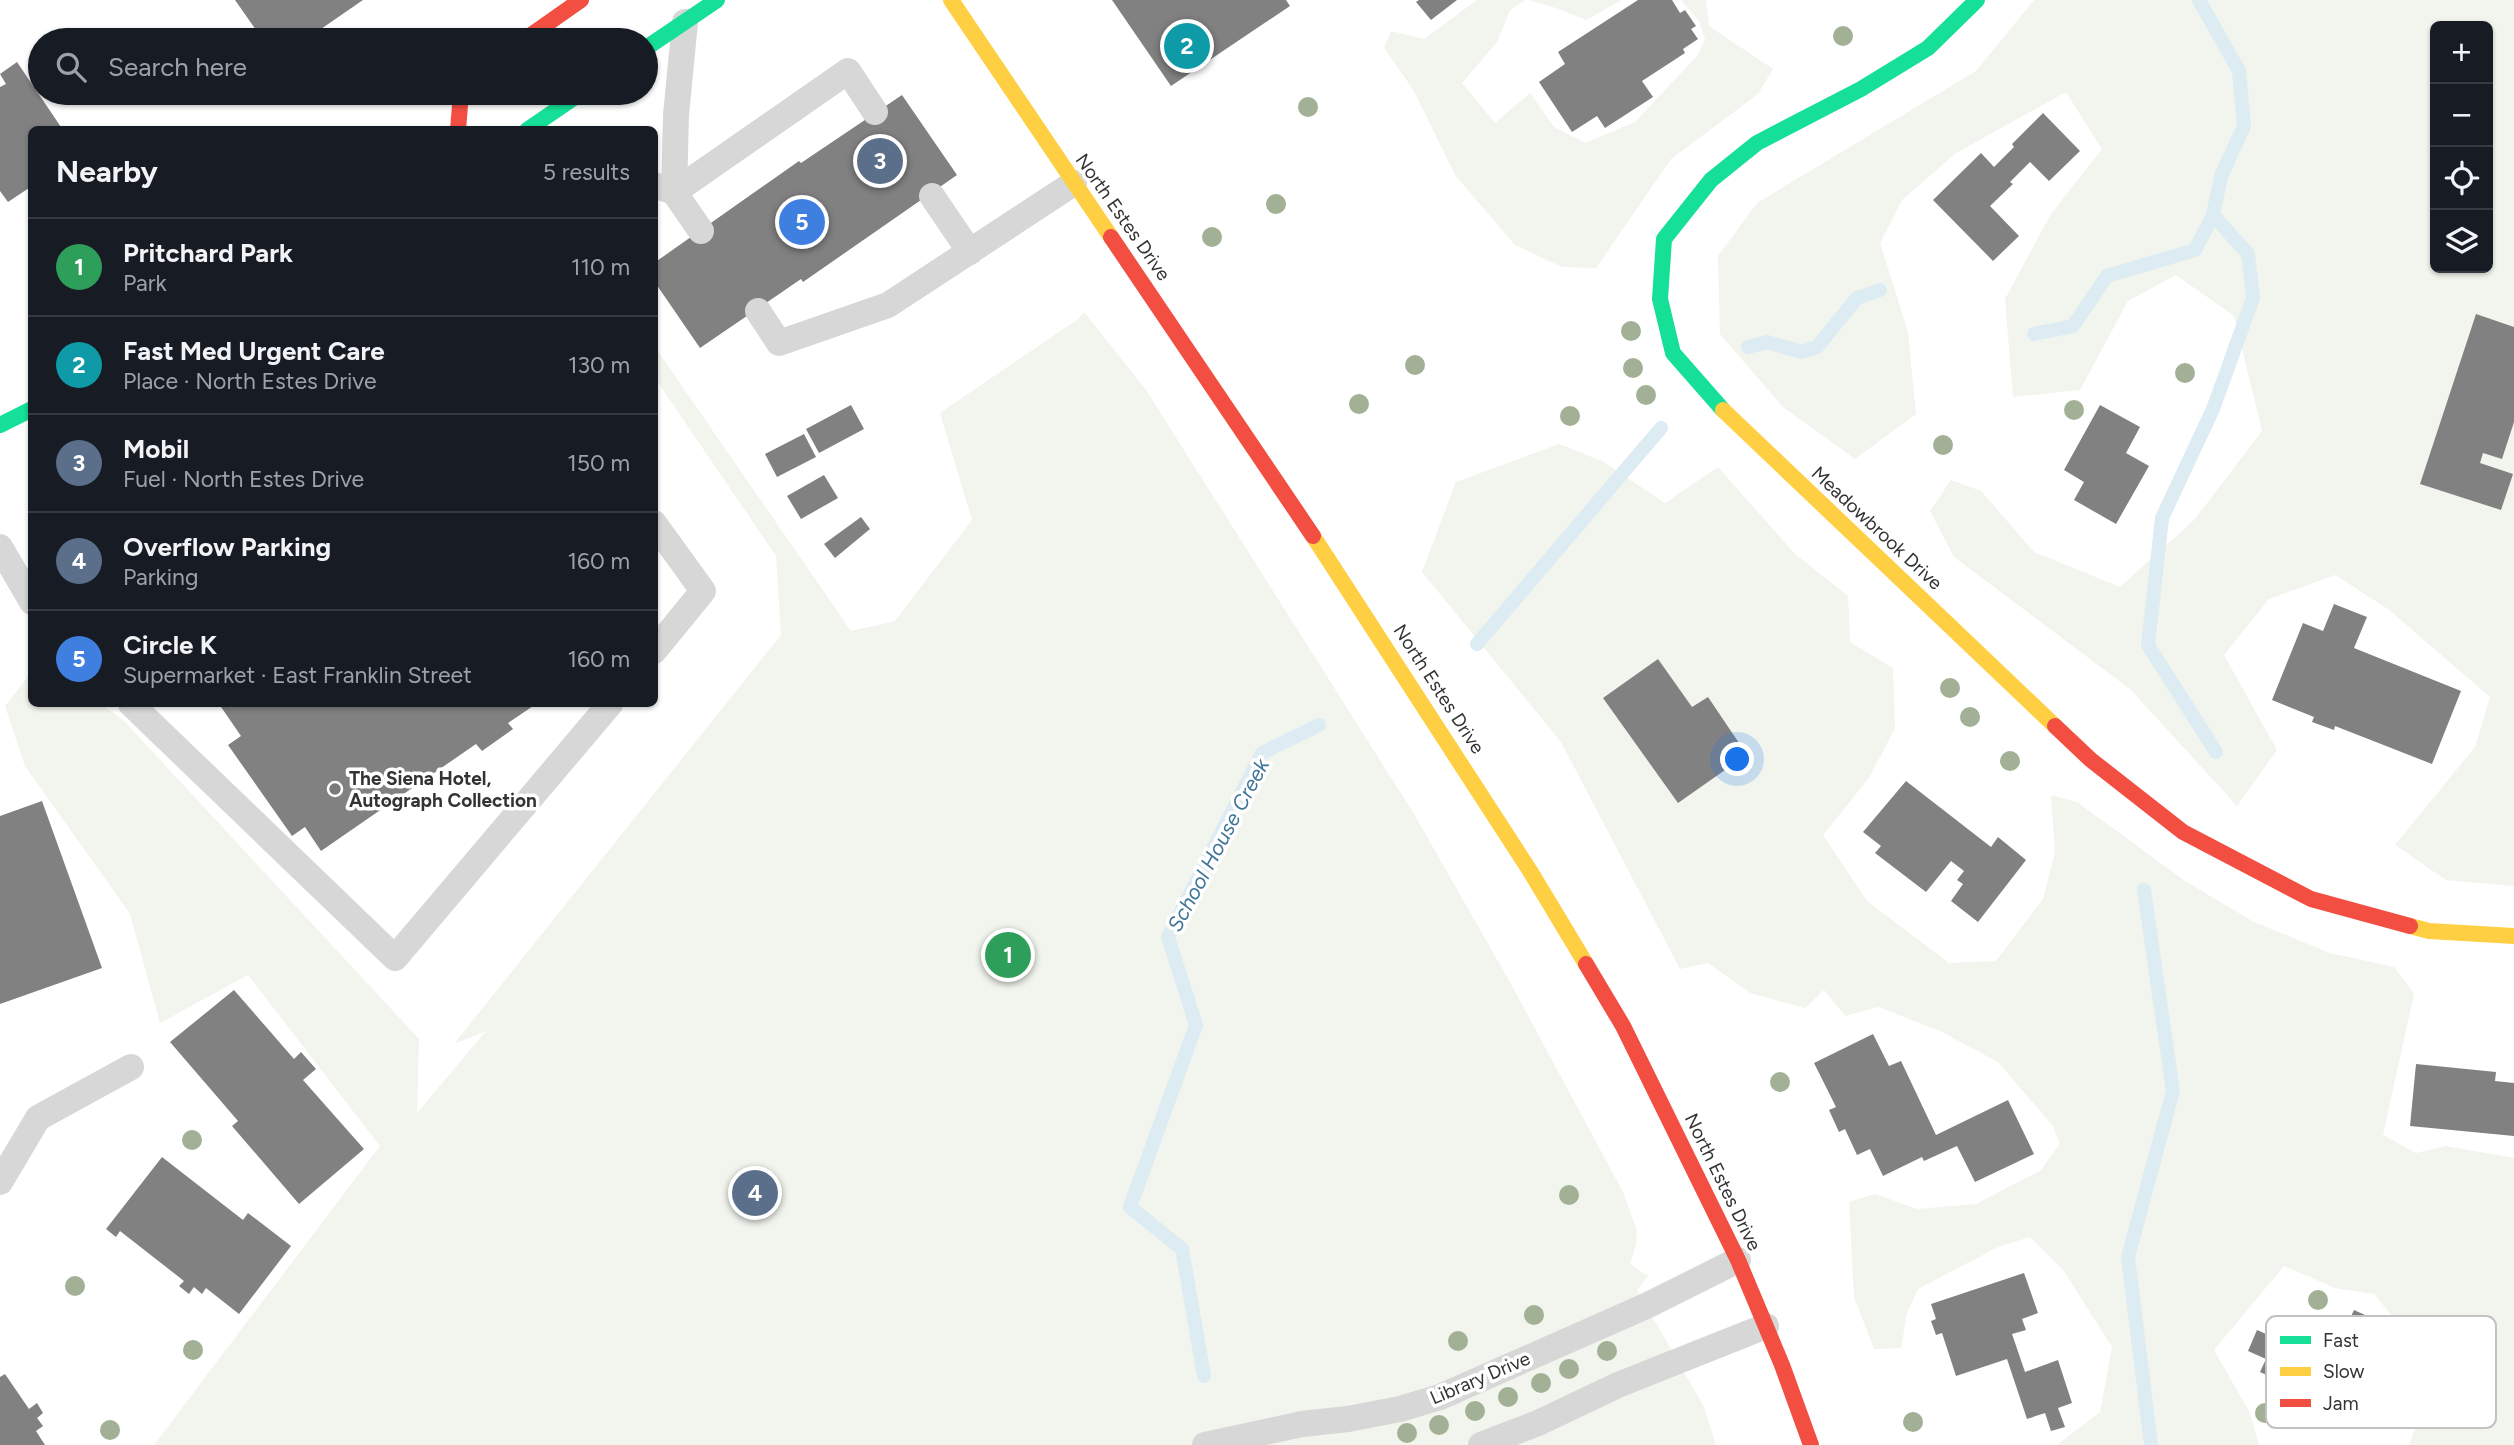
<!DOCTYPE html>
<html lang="en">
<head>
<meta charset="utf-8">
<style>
  :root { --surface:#171b24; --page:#20242c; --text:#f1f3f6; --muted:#9ea1a6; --line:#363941; --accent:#2563eb }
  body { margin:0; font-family:Figtree,sans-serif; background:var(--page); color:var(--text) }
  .controls { position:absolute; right:21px; top:21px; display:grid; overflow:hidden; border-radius:10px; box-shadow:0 2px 5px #0004 }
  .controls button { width:63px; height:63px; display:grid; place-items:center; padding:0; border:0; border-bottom:2px solid var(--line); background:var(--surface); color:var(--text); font:35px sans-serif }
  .you { position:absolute; left:1738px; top:760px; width:24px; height:24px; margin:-18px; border:5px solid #fff; border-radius:50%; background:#1a73e8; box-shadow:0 0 0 10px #1a73e833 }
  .badge { display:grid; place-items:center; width:46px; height:46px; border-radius:50%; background:var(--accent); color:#fff; font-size:23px; font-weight:700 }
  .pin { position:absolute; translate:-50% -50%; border:4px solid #fff; box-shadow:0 2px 7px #0006 }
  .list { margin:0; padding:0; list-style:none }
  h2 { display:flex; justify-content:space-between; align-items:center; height:91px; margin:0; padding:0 28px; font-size:30px }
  h2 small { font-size:23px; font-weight:400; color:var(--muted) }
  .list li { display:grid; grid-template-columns:46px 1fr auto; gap:21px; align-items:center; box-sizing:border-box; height:98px; padding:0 28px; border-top:2px solid var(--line) }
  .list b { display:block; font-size:26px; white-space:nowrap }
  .list p { margin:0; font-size:23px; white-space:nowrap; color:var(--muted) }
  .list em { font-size:23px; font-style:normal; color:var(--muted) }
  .icon { flex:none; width:38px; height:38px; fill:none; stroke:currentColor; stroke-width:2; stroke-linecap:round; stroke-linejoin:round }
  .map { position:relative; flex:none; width:2514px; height:1445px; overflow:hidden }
  .search { position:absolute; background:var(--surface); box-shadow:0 2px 5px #0004; left:28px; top:28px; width:630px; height:77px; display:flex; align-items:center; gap:18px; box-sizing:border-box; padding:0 24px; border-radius:38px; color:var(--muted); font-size:26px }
  .panel { position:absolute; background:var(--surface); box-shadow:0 2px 5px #0004; left:28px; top:126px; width:630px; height:581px; border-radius:10px }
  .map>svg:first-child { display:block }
  .green { fill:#f1f5ed; fill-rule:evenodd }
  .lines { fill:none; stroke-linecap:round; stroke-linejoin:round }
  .stream { stroke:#ddebf3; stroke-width:14 }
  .building { fill:#818181 }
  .lane { stroke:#d7d7d7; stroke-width:26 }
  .fast { stroke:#16e098; stroke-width:16 }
  .slow { stroke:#ffcf43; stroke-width:16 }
  .jam { stroke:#f24e42; stroke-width:16 }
  .tree { fill:#a2b095 }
  .poi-dot { fill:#7a7a7a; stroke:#fff; stroke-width:2.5 }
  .labels { text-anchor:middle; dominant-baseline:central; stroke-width:7; stroke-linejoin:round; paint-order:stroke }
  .street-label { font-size:19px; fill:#333; stroke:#fff }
  .poi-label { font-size:19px; font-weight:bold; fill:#333; stroke:#fff; text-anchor:start }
  .water-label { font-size:21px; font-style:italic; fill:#3f7597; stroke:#fff }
  .key { fill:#fff; stroke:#c2c2c2; stroke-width:2 }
  .key-label { font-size:19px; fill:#333 }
</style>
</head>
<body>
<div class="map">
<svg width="2514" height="1445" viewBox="0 0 2514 1445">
  <rect width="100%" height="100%" fill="#fff"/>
  <g class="green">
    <path d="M1477,0H1526L1510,10L1497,42L1462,83L1495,123L1530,93L1554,127L1585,143L1635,122L1698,55L1705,39L1699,21L1681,0H1706L1709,26L1773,69L1758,94L1671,159L1596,268L1562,267L1515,245L1455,175L1414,91L1384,48L1391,31L1424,39Z"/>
    <path d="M1528,0H1622L1586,20L1556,8Z"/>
    <path d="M2034,0H2514V886L2446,880L2395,845L2475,747L2490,697L2388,609L2335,575L2269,599L2224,655L2277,750L2237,806L2131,690L1954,557L1930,511L1951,480L1981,491L2034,552L2120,587L2195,519L2262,431L2234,316L2176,275L2128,301L2080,390L2013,397L2005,299L2051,214L2102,149L2066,92L1956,153L1902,200L1880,243L1908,332L1916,414L1855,459L1783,407L1720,334L1718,256L1757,203L1976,71ZM2435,26H2488V268H2435Z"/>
    <path d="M1084,312L1146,390L1414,814L1511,984L1623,1192L1637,1231L1636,1245L1630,1264L1648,1276L1637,1290L1704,1407L1716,1445H154L380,1146L248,975L160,1023L130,914L25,766L5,706L31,673L32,704H101L124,721L419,1039L417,1113L486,1031L454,1044L781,635L776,556L655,378V347L851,631L895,621L972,520L940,413L1078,319Z"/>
    <path d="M1559,444L1604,462L1665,503L1718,467L1795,554L1848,596L1850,642L1893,668L1895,728L1869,778L1823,835L1867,901L1949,963L1996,961L2043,899L2055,852L2051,795L2077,802L2185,881L2254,922L2330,953L2394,967L2414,994L2383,1135L2416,1153L2446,1146L2514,1158V1445H2409L2424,1406L2415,1344L2374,1294L2335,1288L2284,1266L2214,1350L2250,1413L2259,1445H2057L2100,1412L2112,1347L2064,1271L2030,1237L1998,1247L1918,1289L1907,1313L1901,1348L1874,1349L1854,1297L1849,1202L1875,1194L1917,1209L1976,1204L2041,1170L2060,1144L2053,1126L1998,1062L1938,1030L1878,1007L1845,1016L1824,990L1805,1008L1750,993L1708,963L1680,969L1561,742L1422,572L1456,482Z"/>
  </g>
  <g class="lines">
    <g class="stream">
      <path d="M2213,215L2248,254L2253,298L2213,409L2162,518L2148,645L2216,752"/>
      <path d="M2034,334L2073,326L2107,276L2195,250L2213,215L2221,176L2244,126L2239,71L2199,0"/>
      <path d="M1748,347L1767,342L1802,352L1817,347L1857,298L1880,290"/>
      <path d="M1477,644L1661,428"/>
      <path d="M2144,890L2173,1091L2128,1257L2151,1445"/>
      <path d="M1204,1376L1182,1249L1130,1207L1196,1025L1168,937L1262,753L1319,725"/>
    </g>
  </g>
  <g class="building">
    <path d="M235,0H363L305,40H263Z"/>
    <path d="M1112,0H1286L1290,6L1171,86Z"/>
    <path d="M1419,0H1457L1431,20L1416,2Z"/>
    <path d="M1638,0H1672L1680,13L1685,10L1696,26L1691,29L1698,39L1683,49L1685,53L1642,81L1653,97L1605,128L1597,116L1572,132L1539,82L1565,64L1558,52Z"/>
    <path d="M17,62L63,130H32V186L8,202L0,191V87L6,84L0,74Z"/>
    <path d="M902,95L957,175L803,282L801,279L700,348L654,281V263L799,161L801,163Z"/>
    <path d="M2043,113L2080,151L2049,181L2030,162L2010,182L2013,184L1990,206L2019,236L1993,261L1933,200L1981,153L1994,167L2014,147L2012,144Z"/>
    <path d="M2476,314L2514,327V422L2502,459L2483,453L2480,463L2513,474L2501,510L2420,484Z"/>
    <path d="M851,405L864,429L819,453L806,429Z"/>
    <path d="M2100,405L2140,427L2126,453L2149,466L2116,524L2074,500L2084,482L2064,470Z"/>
    <path d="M804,434L816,457L777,477L765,454Z"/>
    <path d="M824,475L838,498L801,519L787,496Z"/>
    <path d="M861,517L870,529L835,558L824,544Z"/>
    <path d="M2334,604L2367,617L2354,648L2461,691L2432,764L2335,726L2334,730L2312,722L2314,717L2272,700L2303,623L2323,631Z"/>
    <path d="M1658,659L1692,707L1708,697L1739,743L1727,751L1735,763L1678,803L1603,698Z"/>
    <path d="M219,704H536L508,723L513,729L482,751L476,744L321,851L305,827L292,836L228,745L241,736Z"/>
    <path d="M1906,781L1991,847L1998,837L2026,860L1978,922L1951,901L1963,884L1957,880L1964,871L1951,861L1926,892L1875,853L1881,846L1863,832Z"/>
    <path d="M42,801L102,968L0,1004V816Z"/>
    <path d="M234,990L294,1059L301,1052L316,1069L303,1080L364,1149L299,1204L232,1126L238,1121L170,1042Z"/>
    <path d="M1873,1034L1889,1066L1901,1061L1936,1135L2008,1100L2034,1154L1975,1182L1957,1146L1924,1161L1922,1157L1883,1176L1870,1149L1857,1155L1845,1129L1839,1132L1829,1110L1836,1107L1814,1063Z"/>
    <path d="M2416,1064L2496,1072L2495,1081L2514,1083V1136L2410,1126Z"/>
    <path d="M162,1157L243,1220L248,1213L291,1246L239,1314L206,1288L202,1294L194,1287L189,1294L179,1286L184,1281L120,1231L116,1237L106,1229Z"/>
    <path d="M2024,1273L2038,1313L2022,1319L2026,1330L2012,1334L2025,1372L2058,1360L2072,1403L2058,1408L2065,1427L2051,1431L2045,1413L2027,1419L2007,1359L1956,1376L1942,1333L1936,1335L1931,1321L1936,1319L1931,1304Z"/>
    <path d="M2354,1310L2394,1328L2363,1396L2361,1394L2353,1411L2304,1389L2303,1392L2260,1372L2266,1359L2248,1351L2257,1330L2275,1338L2284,1318L2339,1342Z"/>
    <path d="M5,1374L29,1409L37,1403L43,1413L37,1418L43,1426L36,1431L45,1445H0V1377Z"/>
  </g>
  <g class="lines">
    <g class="lane">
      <path d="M654,185L674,192L701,231"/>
      <path d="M674,192L848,71L875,112"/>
      <path d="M674,192L676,115L685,22"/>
      <path d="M932,196L970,252"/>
      <path d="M758,311L779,343L888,305L1074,183"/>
      <path d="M654,523L703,591L654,651"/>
      <path d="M0,547L32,602"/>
      <path d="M131,704L395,958L610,704"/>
      <path d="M0,1182L38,1118L131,1067"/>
      <path d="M1205,1445L1302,1424L1348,1419L1400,1409L1440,1397L1646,1306L1738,1260"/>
      <path d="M1481,1445L1538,1423L1618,1385L1766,1326"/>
    </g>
    <g class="fast">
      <path d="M646,48L717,0"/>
      <path d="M527,130L581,93"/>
      <path d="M1723,410L1673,353L1660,299L1664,239L1711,180L1757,143L1861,89L1928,48L1977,0"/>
      <path d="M0,425L32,409"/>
    </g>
    <g class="slow">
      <path d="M951,0L1111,237"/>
      <path d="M1723,410L2055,726"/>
      <path d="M1313,536L1530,871L1586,964"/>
      <path d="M2410,926L2429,931L2514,936"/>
    </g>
    <g class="jam">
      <path d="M524,40L581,0"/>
      <path d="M458,130L461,93"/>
      <path d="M1111,237L1313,536"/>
      <path d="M2055,726L2091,760L2183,832L2311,899L2410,926"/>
      <path d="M1586,964L1623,1026L1738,1260L1782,1365L1811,1445"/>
    </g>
  </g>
  <g class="tree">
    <circle cx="1843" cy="36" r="10"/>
    <circle cx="1308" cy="107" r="10"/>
    <circle cx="1276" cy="204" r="10"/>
    <circle cx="1212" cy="237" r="10"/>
    <circle cx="1631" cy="331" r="10"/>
    <circle cx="1415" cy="365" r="10"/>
    <circle cx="1633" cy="368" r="10"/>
    <circle cx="2185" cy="373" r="10"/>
    <circle cx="1646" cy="395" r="10"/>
    <circle cx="1359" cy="404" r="10"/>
    <circle cx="2074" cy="410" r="10"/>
    <circle cx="1570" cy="416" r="10"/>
    <circle cx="1943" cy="445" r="10"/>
    <circle cx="1950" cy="688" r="10"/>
    <circle cx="1970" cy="717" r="10"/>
    <circle cx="2010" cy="761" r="10"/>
    <circle cx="1780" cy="1082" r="10"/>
    <circle cx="192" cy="1140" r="10"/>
    <circle cx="1569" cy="1195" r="10"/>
    <circle cx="75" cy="1286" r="10"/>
    <circle cx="2318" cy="1300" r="10"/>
    <circle cx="1534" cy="1315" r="10"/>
    <circle cx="1458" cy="1341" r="10"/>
    <circle cx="193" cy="1350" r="10"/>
    <circle cx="1607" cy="1351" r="10"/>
    <circle cx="1569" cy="1369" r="10"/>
    <circle cx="1541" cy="1383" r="10"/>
    <circle cx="1508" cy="1397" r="10"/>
    <circle cx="1475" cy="1411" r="10"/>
    <circle cx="2265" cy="1413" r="10"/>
    <circle cx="1913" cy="1422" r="10"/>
    <circle cx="1439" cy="1425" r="10"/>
    <circle cx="110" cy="1430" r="10"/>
    <circle cx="1407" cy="1433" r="10"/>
  </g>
  <circle class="poi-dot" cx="335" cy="789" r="7"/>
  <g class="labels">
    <g class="street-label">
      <text transform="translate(1123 217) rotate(55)">North Estes Drive</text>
      <text transform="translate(1877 528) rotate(43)">Meadowbrook Drive</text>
      <text transform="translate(1439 689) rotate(57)">North Estes Drive</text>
      <text transform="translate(1723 1182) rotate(64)">North Estes Drive</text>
      <text transform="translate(1480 1378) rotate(-23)">Library Drive</text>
    </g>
    <g class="poi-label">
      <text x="349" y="778">The Siena Hotel,<tspan x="349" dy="22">Autograph Collection</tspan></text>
    </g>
    <g class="water-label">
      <text transform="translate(1218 845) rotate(-62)">School House Creek</text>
    </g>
  </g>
  <rect x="2266" y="1316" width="230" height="112" rx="10" class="key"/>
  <rect x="2280" y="1336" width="31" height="8" fill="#16e098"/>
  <rect x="2280" y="1367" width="31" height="9" fill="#ffcf43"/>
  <rect x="2280" y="1399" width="31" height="8" fill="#f24e42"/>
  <g class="key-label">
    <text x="2323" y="1347">Fast</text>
    <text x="2323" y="1378">Slow</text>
    <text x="2323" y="1410">Jam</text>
  </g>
</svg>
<div class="controls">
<button>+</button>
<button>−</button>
<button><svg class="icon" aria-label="locate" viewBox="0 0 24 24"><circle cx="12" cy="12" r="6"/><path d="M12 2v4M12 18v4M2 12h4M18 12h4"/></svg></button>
<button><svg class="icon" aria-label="layers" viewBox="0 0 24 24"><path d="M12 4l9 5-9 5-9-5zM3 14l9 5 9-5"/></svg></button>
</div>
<div class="you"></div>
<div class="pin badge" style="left:1008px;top:955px;background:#2e9e5b">1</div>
<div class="pin badge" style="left:1187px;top:46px;background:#0f9aa8">2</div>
<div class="pin badge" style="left:880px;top:161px;background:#5c6f8a">3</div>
<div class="pin badge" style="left:755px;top:1193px;background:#5c6f8a">4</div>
<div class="pin badge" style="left:802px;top:222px;background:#3f7fe0">5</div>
<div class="search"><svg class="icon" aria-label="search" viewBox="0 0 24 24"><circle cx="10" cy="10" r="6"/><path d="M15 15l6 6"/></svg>Search here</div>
<section class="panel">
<h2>Nearby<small>5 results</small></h2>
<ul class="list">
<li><span class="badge" style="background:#2e9e5b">1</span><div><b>Pritchard Park</b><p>Park</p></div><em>110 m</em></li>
<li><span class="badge" style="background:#0f9aa8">2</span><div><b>Fast Med Urgent Care</b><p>Place · North Estes Drive</p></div><em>130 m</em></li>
<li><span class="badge" style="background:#5c6f8a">3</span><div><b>Mobil</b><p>Fuel · North Estes Drive</p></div><em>150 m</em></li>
<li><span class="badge" style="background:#5c6f8a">4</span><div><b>Overflow Parking</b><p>Parking</p></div><em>160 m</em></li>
<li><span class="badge" style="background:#3f7fe0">5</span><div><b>Circle K</b><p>Supermarket · East Franklin Street</p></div><em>160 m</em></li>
</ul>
</section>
</div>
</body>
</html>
